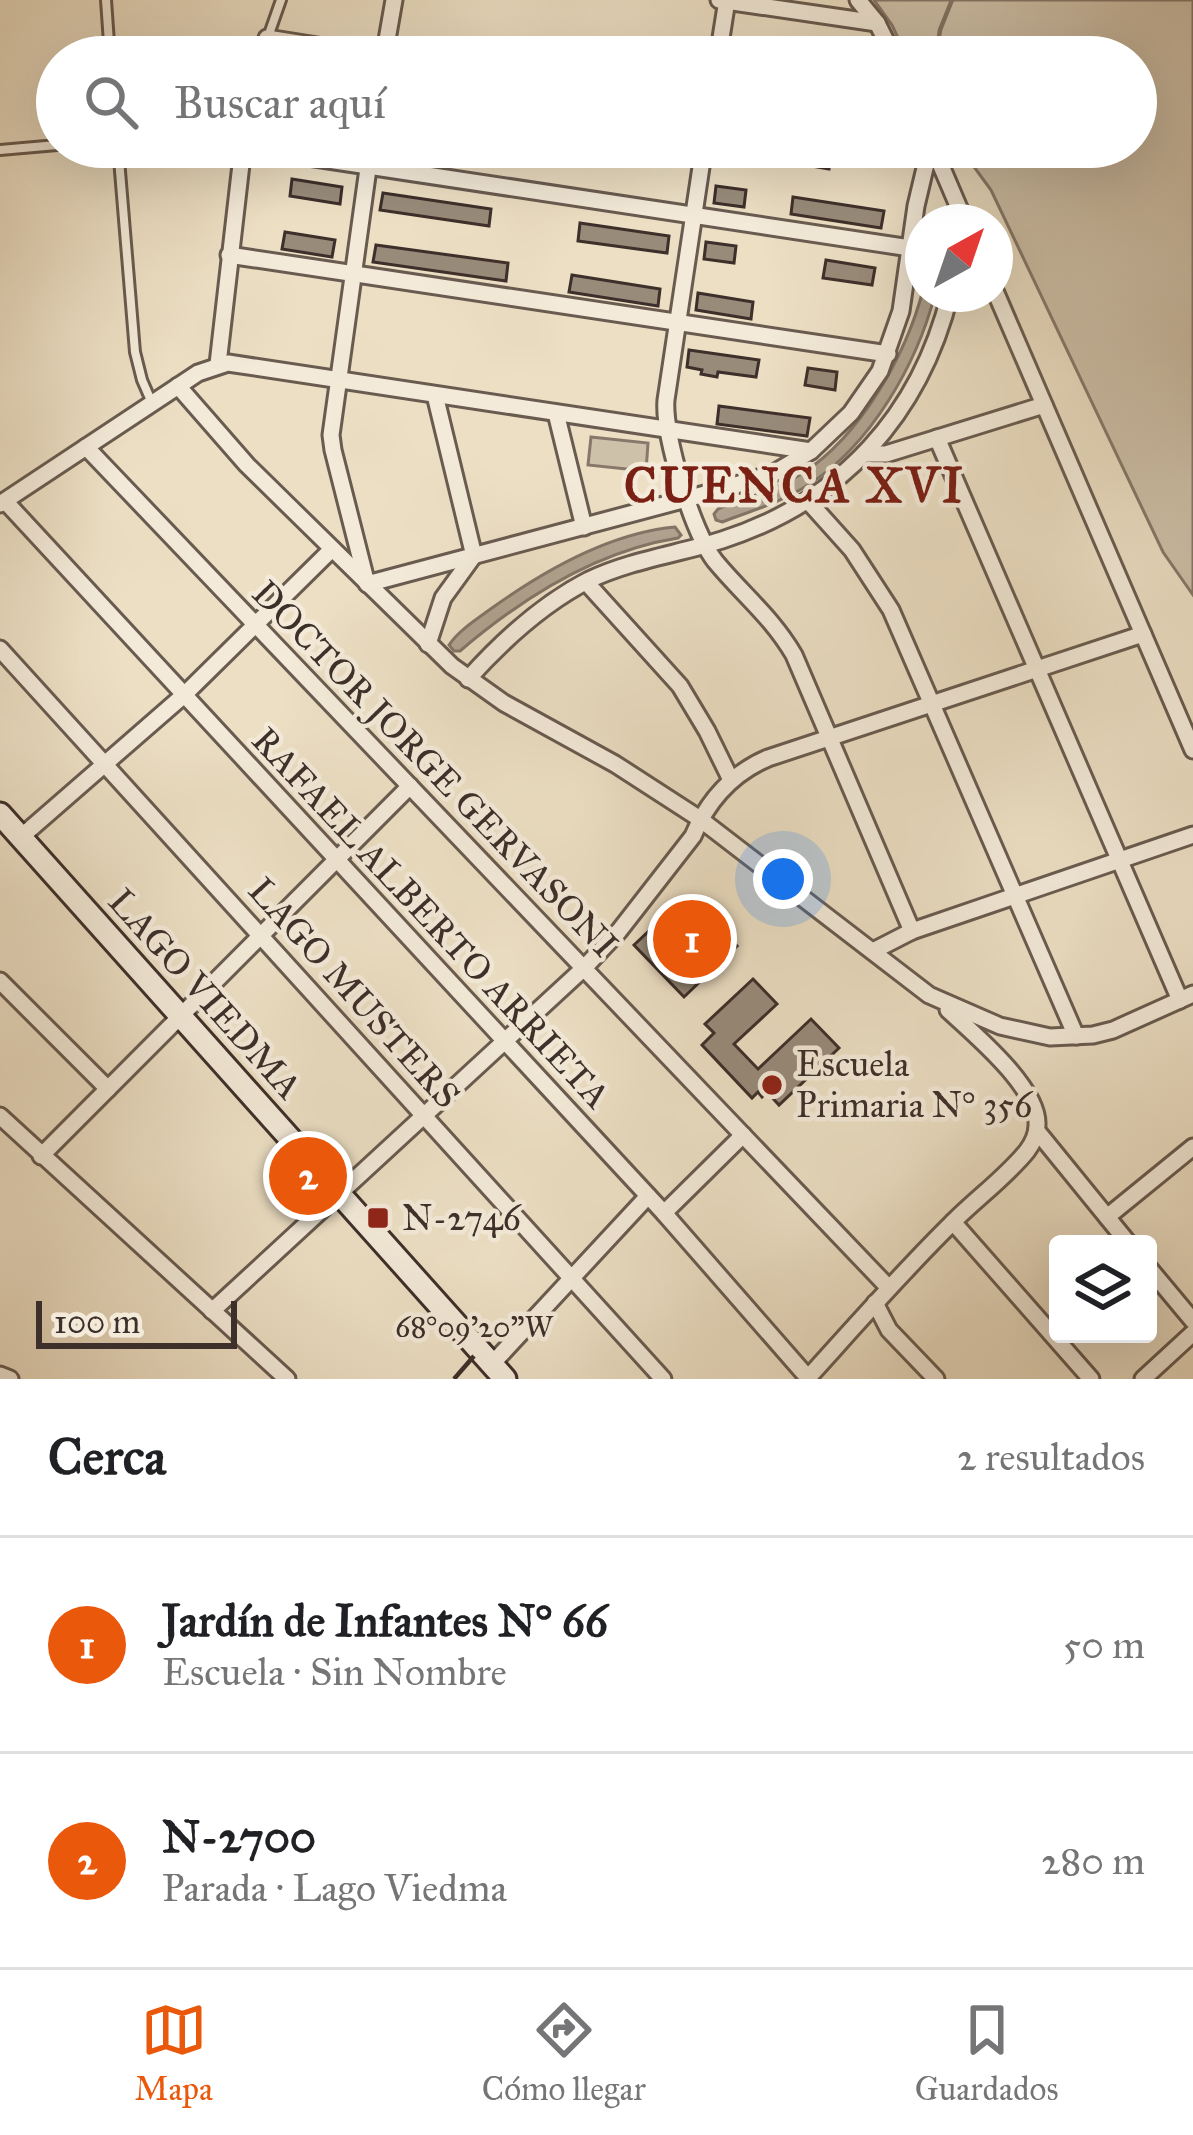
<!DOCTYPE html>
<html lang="es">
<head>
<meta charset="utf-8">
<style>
  :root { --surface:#fff; --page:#f2f2f2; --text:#202124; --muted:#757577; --line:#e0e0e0; --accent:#ea580c }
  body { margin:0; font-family:"IM FELL Great Primer",serif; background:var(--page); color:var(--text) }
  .controls { position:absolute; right:36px; bottom:36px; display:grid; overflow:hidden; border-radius:12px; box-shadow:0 12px 48px #0002 }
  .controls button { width:108px; height:108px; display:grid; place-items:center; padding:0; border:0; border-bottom:3px solid var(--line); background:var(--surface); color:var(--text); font:60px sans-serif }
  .compass { position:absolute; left:905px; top:204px; width:108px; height:108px; border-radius:50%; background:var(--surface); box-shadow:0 12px 48px #0002; rotate:40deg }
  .scale { position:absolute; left:36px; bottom:30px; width:201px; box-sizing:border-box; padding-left:12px; border:6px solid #3d2f2a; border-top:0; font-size:33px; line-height:42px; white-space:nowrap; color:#3d2f2a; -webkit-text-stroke:9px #f3ead9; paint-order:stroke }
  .you { position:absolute; left:783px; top:879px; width:42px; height:42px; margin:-30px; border:9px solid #fff; border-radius:50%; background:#1a73e8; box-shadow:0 0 0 18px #1a73e833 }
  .badge { display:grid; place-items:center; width:78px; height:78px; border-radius:50%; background:var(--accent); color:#fff; font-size:39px; font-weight:700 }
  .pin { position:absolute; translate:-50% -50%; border:6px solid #fff; box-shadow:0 3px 12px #0006 }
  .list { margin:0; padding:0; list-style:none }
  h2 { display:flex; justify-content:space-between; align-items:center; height:156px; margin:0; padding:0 48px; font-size:51px }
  h2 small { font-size:39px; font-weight:400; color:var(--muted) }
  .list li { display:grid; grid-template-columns:78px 1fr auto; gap:36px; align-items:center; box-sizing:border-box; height:216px; padding:0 48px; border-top:3px solid var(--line) }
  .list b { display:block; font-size:45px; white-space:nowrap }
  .list p { margin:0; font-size:39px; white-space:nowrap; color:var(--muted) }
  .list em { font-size:39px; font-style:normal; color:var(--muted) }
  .icon { flex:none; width:66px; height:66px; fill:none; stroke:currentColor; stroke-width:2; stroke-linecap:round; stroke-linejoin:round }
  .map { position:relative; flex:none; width:1193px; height:1379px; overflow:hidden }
  .search { position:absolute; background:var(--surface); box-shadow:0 12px 48px #0002; left:36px; right:36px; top:36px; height:132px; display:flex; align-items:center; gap:30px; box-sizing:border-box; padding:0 42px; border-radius:66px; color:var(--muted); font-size:45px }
  .sheet { height:588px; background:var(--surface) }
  nav { display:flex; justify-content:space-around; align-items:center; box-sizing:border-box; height:168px; border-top:3px solid var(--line); background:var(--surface); font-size:33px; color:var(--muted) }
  nav a { display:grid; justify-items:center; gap:6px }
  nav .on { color:var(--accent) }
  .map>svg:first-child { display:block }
  .green { fill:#cec1aa; stroke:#86786a; stroke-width:3 }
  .water { fill:#b0a390; stroke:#827567; stroke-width:3 }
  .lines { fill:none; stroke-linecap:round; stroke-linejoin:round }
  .stream { stroke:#827567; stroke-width:4.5 }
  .building { fill:#988b7a; stroke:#3d2f2a; stroke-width:3 }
  .lane-casing { stroke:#695b50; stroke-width:14 }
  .street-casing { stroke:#695b50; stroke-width:21 }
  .secondary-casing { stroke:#3d2f2a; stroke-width:27 }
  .lane { stroke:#f3ead9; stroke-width:8 }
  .street { stroke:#f3ead9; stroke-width:15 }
  .secondary { stroke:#f3ead9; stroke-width:21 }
  .ticks { fill:none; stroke:#3d2f2a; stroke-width:4.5 }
  .poi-dot { fill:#8f2418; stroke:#f3ead9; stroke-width:4.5 }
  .labels { text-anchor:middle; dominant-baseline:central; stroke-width:9; stroke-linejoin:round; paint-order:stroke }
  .street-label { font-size:36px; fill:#3d2f2a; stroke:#f3ead9 }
  .poi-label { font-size:36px; fill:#3d2f2a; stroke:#f3ead9; text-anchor:start }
  .district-label { font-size:48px; font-weight:bold; letter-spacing:3px; fill:#7a1f14; stroke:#f3ead9 }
  .ticks-label { font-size:30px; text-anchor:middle; fill:#3d2f2a; stroke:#f3ead9; stroke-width:9; stroke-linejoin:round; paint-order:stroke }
</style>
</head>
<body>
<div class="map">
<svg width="1193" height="1379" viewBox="0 0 1193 1379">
  <rect width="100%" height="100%" fill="#ecdfc4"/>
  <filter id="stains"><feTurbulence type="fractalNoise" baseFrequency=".00167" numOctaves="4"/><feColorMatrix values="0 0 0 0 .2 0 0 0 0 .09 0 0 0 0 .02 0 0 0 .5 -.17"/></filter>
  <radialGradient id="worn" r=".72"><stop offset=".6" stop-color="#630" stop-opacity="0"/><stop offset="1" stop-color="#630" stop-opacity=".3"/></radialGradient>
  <g class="green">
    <path d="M874,0H1193V595L1163,552L991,190L972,164L955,147H1136V57H907L892,25Z"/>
    <path d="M591,437L648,443L646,471L588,465Z"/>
  </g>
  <g class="water">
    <path d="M923,290V294H935C917,364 871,445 808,485C782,502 751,511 722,522L716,520L714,514L718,509C746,498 777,489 803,473C861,435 906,355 923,290Z"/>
    <path d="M675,527L681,535L678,538C596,551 522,598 460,651H454L449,645C459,630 477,619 492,608C545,570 609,533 675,527Z"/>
  </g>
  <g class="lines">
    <path class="stream" d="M936,57L940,30L952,0"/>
  </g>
  <g class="building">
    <path d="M384,147H459L457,164L384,153Z"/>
    <path d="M802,147L832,151L829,169L800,164Z"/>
    <path d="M292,179L342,187L340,204L290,196Z"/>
    <path d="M716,186L746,190L744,207L714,203Z"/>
    <path d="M383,193L491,209L489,226L380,210Z"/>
    <path d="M793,197L884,211L881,228L791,214Z"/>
    <path d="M580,223L669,236L667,253L578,241Z"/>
    <path d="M285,232L335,240L332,257L282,249Z"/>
    <path d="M706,242L736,246L734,263L704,259Z"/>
    <path d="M376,245L508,263L506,281L373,262Z"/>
    <path d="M826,260L875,268L872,285L823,278Z"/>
    <path d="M572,275L660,289L658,306L569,292Z"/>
    <path d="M698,293L753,302L751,319L696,310Z"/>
    <path d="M689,350L759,360L756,377L718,372L717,377L701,374L702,370L687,367Z"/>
    <path d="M808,368L837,372L835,390L805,385Z"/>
    <path d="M719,406L810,418L807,436L717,424Z"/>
    <path d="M717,926L737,946L684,997L634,945L652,928L682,959Z"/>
    <path d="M753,979L777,1004L734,1044L758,1069L811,1019L839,1048L779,1105L767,1092L762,1097L758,1092L752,1098L702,1045L714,1033L705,1024Z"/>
  </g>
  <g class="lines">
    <g class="lane-casing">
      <g id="lane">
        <path d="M106,0L110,57"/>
        <path d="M268,37L281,0"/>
        <path d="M118,147L135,352L142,380L152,403"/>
        <path d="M0,150L57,145"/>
      </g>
    </g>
    <g class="street-casing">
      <g id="street">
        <path d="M719,0L877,23"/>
        <path d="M858,0L877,23L894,57"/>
        <path d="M263,57L267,38L387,57"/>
        <path d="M384,57L394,0"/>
        <path d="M718,57L727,0"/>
        <path d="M242,147L910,248L923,238"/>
        <path d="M371,147L331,435L333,450L367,584L720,490L774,473L811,451L851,413L880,371L901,311L916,206L930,147"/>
        <path d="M704,147L666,400C663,435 693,533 715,561C743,595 771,616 794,655L912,931"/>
        <path d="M933,147L965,222"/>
        <path d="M229,255L888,354"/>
        <path d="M995,291L1193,750"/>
        <path d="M218,364L243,147"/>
        <path d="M178,386L247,465L452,666L504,703L615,764L700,819L929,995L1000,1026L1050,1037L1093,1035L1113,1030L1193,994"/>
        <path d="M435,395L474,556"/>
        <path d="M556,413L584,527"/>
        <path d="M937,438L1180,1000"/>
        <path d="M86,447L889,1288"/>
        <path d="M864,454H886L1044,405"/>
        <path d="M5,501L664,1213L809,1379"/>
        <path d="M808,501L852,550L891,610L1076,1036"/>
        <path d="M0,504L198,373L228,363L811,451"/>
        <path d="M586,582L680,686L707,731L731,780"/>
        <path d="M428,644L443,598L472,558"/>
        <path d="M0,649L663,1379"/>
        <path d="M468,679C503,640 542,604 589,580C631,560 678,554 722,540C841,502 920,415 950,294"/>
        <path d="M21,837L184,695L332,549"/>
        <path d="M873,951L912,931L1193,835"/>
        <path d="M0,981L108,1089"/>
        <path d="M0,1116L287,1379"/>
        <path d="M1037,1131L1129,1244"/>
        <path d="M41,1156L410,786"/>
        <path d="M664,1213L743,1135"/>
        <path d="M1107,1217L1193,1147"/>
        <path d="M953,1222L1091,1379"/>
        <path d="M1148,1267L1193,1321"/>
        <path d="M875,1303L889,1330L936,1379"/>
        <path d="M212,1311L584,968L619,931L693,836C708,800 733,773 768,758L1143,634"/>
        <path d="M492,1364L648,1196"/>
        <path d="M0,1375L10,1379"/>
        <path d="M807,1379C855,1326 902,1272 953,1222C977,1198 1006,1177 1027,1151C1033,1143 1037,1135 1037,1125C1039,1088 974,1034 948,1010"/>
        <path d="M1143,1379L1193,1333"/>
      </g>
    </g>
    <g class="secondary-casing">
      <path id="secondary" d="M0,814L505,1379"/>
    </g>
    <use href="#lane" class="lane"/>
    <use href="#street" class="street"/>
    <use href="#secondary" class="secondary"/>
  </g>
  <path class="ticks" d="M454,1379L474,1356"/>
  <g class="poi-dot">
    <circle cx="772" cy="1085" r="12"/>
    <rect x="366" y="1206" width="24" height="24" rx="6"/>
  </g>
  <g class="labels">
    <g class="street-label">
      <text transform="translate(435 769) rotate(46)">DOCTOR JORGE GERVASONI</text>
      <text transform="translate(431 918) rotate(47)">RAFAEL ALBERTO ARRIETA</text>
      <text transform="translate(354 993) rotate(48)">LAGO MUSTERS</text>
      <text transform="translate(205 994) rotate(48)">LAGO VIEDMA</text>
    </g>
    <g class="poi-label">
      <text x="796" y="1064">Escuela<tspan x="796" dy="41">Primaria N° 356</tspan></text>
      <text x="402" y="1218">N-2746</text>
    </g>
    <g class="district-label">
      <text x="795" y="485">CUENCA XVI</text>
    </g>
  </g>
  <g class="ticks-label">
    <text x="474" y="1337">68°09'20"W</text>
  </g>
  <rect width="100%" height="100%" filter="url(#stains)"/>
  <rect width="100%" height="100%" fill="url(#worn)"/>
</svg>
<div class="controls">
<button><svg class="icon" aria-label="layers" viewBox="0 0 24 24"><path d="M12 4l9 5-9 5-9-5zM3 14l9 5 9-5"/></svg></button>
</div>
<svg class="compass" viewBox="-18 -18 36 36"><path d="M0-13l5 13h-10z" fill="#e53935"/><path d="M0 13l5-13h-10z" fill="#757577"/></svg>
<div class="scale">100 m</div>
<div class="you"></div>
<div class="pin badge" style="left:692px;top:939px">1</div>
<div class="pin badge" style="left:308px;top:1176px">2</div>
<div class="search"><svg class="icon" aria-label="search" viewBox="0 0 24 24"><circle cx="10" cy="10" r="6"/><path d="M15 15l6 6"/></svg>Buscar aquí</div>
</div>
<section class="sheet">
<h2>Cerca<small>2 resultados</small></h2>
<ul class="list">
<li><span class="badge">1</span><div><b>Jardín de Infantes N° 66</b><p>Escuela · Sin Nombre</p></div><em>50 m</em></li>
<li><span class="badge">2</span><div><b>N-2700</b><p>Parada · Lago Viedma</p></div><em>280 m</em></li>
</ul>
</section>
<nav>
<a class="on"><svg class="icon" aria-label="map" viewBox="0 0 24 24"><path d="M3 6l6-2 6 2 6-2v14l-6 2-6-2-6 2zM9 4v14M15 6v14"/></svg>Mapa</a>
<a><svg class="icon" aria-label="directions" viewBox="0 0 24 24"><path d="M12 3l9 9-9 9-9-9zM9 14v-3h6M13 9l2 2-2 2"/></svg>Cómo llegar</a>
<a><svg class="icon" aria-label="saved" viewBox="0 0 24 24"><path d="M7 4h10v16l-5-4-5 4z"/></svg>Guardados</a>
</nav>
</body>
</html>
